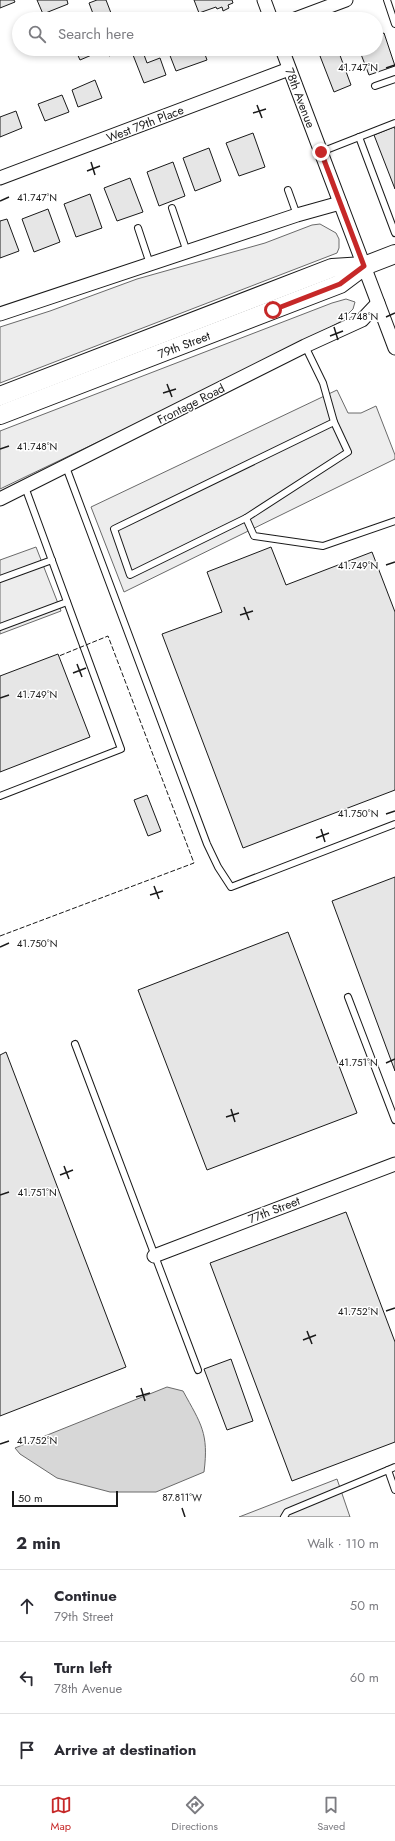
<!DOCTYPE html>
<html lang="en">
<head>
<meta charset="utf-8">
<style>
  :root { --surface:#fff; --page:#f7f7f7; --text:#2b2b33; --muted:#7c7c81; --line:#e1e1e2; --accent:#c62828 }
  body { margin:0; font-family:Jost,sans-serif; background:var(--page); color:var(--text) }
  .scale { position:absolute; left:12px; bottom:10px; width:106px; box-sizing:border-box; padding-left:4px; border:2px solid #1a1a1a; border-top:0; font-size:11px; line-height:14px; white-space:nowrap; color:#1a1a1a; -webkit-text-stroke:3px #fff; paint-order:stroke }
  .stop { position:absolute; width:12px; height:12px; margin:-9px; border:3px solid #c62828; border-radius:50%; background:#fff }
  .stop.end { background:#c62828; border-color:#fff; box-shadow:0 1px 4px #0008 }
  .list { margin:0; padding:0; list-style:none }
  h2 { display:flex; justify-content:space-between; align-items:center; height:52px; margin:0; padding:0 16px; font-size:17px }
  h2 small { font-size:13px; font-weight:400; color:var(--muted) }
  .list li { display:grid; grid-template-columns:26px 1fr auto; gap:12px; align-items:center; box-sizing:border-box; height:72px; padding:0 16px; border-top:1px solid var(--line) }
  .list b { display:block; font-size:15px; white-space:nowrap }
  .list p { margin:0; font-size:13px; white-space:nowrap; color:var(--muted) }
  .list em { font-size:13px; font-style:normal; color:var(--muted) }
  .icon { flex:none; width:22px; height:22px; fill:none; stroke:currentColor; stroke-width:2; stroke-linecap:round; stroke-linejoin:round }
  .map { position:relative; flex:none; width:395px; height:1517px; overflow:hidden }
  .search { position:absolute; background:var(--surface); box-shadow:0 2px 6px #0003; left:12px; right:12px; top:12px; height:44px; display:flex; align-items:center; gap:10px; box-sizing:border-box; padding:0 14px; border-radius:22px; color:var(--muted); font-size:15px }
  .sheet { height:268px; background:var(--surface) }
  nav { display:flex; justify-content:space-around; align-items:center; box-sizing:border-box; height:56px; border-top:1px solid var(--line); background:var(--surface); font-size:11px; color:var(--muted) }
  nav a { display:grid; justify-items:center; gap:2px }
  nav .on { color:var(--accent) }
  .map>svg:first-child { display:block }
  .built { fill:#ededed; stroke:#6a6a6a }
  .water { fill:#d7d7d7; stroke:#6a6a6a }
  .building { fill:#e6e6e6; stroke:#1a1a1a }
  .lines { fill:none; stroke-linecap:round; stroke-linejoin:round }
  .lane-casing { stroke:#1a1a1a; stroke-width:8 }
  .street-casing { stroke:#1a1a1a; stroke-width:15 }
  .secondary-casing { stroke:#1a1a1a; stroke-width:20 }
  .lane { stroke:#fff; stroke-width:6 }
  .street { stroke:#fff; stroke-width:13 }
  .secondary { stroke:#fff; stroke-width:18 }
  .fence { stroke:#1a1a1a; stroke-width:1; stroke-dasharray:5 2; stroke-linecap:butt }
  .route { stroke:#c62828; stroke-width:5 }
  .ticks { fill:none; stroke:#1a1a1a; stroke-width:1.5 }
  .labels { text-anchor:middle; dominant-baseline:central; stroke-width:3; stroke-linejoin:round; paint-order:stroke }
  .street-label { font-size:12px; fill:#1a1a1a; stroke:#fff }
  .ticks-label { font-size:10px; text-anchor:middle; fill:#1a1a1a; stroke:#fff; stroke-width:3; stroke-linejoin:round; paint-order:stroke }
</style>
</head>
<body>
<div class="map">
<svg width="395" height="1517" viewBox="0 0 395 1517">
  <rect width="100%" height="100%" fill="#fff"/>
  <g class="built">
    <path d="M320,224L336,233L339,239V248L337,253L0,383V327L50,311L137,279L265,243L312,225Z"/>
    <path d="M346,299L355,302L353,309L340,322L250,369L0,489V431L332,303Z"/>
    <path d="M337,390L348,413H361L376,406L395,455V459L124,592L91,507Z"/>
    <path d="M36,547L61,611L0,634V560Z"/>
    <path d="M337,1479L350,1517H239Z"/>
  </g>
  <path class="water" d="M167,1387L183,1391C201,1424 209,1433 204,1472L156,1492H110L57,1478L20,1454L15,1448Z"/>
  <g class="building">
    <path d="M0,0H14L15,2L0,8Z"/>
    <path d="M37,0H67L68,4L43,14Z"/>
    <path d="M97,0H106L111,13L95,19L89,3Z"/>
    <path d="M194,0H232L233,3L228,5L229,8L223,11L222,7L217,9L216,7L199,13Z"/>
    <path d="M384,33L395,66L369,75L359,49H376V36Z"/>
    <path d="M75,49H101V51L80,60Z"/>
    <path d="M106,49H124V50L109,56Z"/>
    <path d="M179,49H203L207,60L176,71L169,53Z"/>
    <path d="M338,50L351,85L334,92L320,56Z"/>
    <path d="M143,52L147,63L160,58L166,75L144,83L133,55Z"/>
    <path d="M95,80L102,98L78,107L72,90Z"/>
    <path d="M62,95L69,112L45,121L38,104Z"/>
    <path d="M16,111L22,128L0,137V117Z"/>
    <path d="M394,127L395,129V189L374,135Z"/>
    <path d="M253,133L265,167L239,176L226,143Z"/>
    <path d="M209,148L221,181L195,191L183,158Z"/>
    <path d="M173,162L185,196L159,206L147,172Z"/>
    <path d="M130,178L143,212L117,221L104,188Z"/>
    <path d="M90,194L102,228L76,237L64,204Z"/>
    <path d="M48,209L60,242L34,252L22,219Z"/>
    <path d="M7,219L19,251L0,258V221Z"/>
    <path d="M271,547L286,585L372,552L395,612V790L243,848L162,634L222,612L207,572Z"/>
    <path d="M58,654L90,737L0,772V676Z"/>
    <path d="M147,795L161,831L148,836L134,800Z"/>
    <path d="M395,877V1071L332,901Z"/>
    <path d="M288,932L357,1113L207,1170L138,990Z"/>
    <path d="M6,1052L126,1367L0,1416V1055Z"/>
    <path d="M346,1212L395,1342V1442L292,1481L210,1263Z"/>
    <path d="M231,1359L253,1421L227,1430L204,1369Z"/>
  </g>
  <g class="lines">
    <g class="lane-casing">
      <g id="lane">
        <path d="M387,0L395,24"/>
        <path d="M375,86L395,79"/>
        <path d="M359,137L395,233"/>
        <path d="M321,152L395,123"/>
        <path d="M288,190L297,215"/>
        <path d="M172,208L187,252"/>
        <path d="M138,228L150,264"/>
        <path d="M305,346L323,383L334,422L114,529L130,575L246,518L254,536L323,546L395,521"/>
        <path d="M66,467L207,844L218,867L231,887L395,824"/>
        <path d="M246,518L348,452L334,422"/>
        <path d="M0,579L52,560"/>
        <path d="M0,627L67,602"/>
        <path d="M0,796L121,749L25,487"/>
        <path d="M348,997L395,1120"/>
        <path d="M75,1044L198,1370"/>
        <path d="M395,1467L388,1470L395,1490"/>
        <path d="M284,1517L287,1512L388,1470"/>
      </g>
    </g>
    <g class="street-casing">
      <g id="street">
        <path d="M264,0L271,19"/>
        <path d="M295,19L346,0"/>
        <path d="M282,49L395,348"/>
        <path d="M0,178L289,69"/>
        <path d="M0,314L297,215L340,203"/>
        <path d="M0,499L305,346L362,320L378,303"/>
        <path d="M154,1256L395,1164"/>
      </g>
    </g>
    <g class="secondary-casing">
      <g id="secondary">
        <path d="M0,396L332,268L364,266L395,254"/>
        <path d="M0,415L340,284L364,266"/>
      </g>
    </g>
    <use href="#lane" class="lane"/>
    <use href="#street" class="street"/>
    <use href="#secondary" class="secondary"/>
    <path class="fence" d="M0,936L194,863L108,636L59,656"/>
  </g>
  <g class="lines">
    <path class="route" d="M273,310L340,284L364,266L321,152"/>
  </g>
  <path class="ticks" d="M386,68L395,65M257,105L262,118M253,113L266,109M91,162L95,175M87,171L100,166M0,201L9,197M386,317L395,313M334,327L338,340M330,336L343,331M167,384L172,397M163,393L176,389M0,449L9,446M386,565L395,562M244,607L249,620M240,615L253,611M77,664L82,677M73,673L86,668M0,698L9,695M386,814L395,811M321,829L325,842M316,838L329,833M154,886L159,899M150,895L163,891M0,947L9,943M386,1063L395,1059M231,1109L235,1122M226,1117L239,1113M64,1166L69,1179M60,1175L73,1170M0,1195L9,1192M386,1311L395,1308M307,1331L312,1344M303,1340L316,1335M141,1388L145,1401M136,1397L150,1393M0,1444L9,1441M182,1508L185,1517"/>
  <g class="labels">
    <g class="street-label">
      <text transform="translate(300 98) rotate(69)">78th Avenue</text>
      <text transform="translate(145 124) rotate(-21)">West 79th Place</text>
      <text transform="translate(184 345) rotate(-21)">79th Street</text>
      <text transform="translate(191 404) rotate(-27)">Frontage Road</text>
      <text transform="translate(274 1210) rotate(-21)">77th Street</text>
    </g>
  </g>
  <g class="ticks-label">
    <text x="358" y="71">41.747°N</text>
    <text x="37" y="201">41.747°N</text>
    <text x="358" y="320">41.748°N</text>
    <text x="37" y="450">41.748°N</text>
    <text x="358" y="569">41.749°N</text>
    <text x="37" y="698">41.749°N</text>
    <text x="358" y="817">41.750°N</text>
    <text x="37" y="947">41.750°N</text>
    <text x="358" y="1066">41.751°N</text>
    <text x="37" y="1196">41.751°N</text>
    <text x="358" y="1315">41.752°N</text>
    <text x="37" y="1444">41.752°N</text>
    <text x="182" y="1501">87.811°W</text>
  </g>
</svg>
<div class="scale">50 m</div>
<div class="stop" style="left:273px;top:310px"></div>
<div class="stop end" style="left:321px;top:152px"></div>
<div class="search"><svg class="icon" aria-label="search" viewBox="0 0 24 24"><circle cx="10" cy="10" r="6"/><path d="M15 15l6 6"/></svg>Search here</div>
</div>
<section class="sheet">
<h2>2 min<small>Walk · 110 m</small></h2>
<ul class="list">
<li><svg class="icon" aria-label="ahead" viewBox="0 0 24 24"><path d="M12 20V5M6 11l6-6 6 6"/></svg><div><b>Continue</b><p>79th Street</p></div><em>50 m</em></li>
<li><svg class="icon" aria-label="left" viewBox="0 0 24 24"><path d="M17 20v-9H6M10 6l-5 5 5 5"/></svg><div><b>Turn left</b><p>78th Avenue</p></div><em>60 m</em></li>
<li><svg class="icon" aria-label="arrive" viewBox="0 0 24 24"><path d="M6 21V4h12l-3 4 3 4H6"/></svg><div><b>Arrive at destination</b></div></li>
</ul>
</section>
<nav>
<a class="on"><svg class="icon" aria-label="map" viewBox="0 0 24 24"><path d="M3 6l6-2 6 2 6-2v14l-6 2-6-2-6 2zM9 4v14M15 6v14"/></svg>Map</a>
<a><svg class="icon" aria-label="directions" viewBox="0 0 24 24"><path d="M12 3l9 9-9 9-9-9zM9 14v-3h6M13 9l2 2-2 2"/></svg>Directions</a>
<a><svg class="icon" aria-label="saved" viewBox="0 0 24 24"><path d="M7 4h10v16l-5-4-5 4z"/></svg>Saved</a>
</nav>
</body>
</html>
